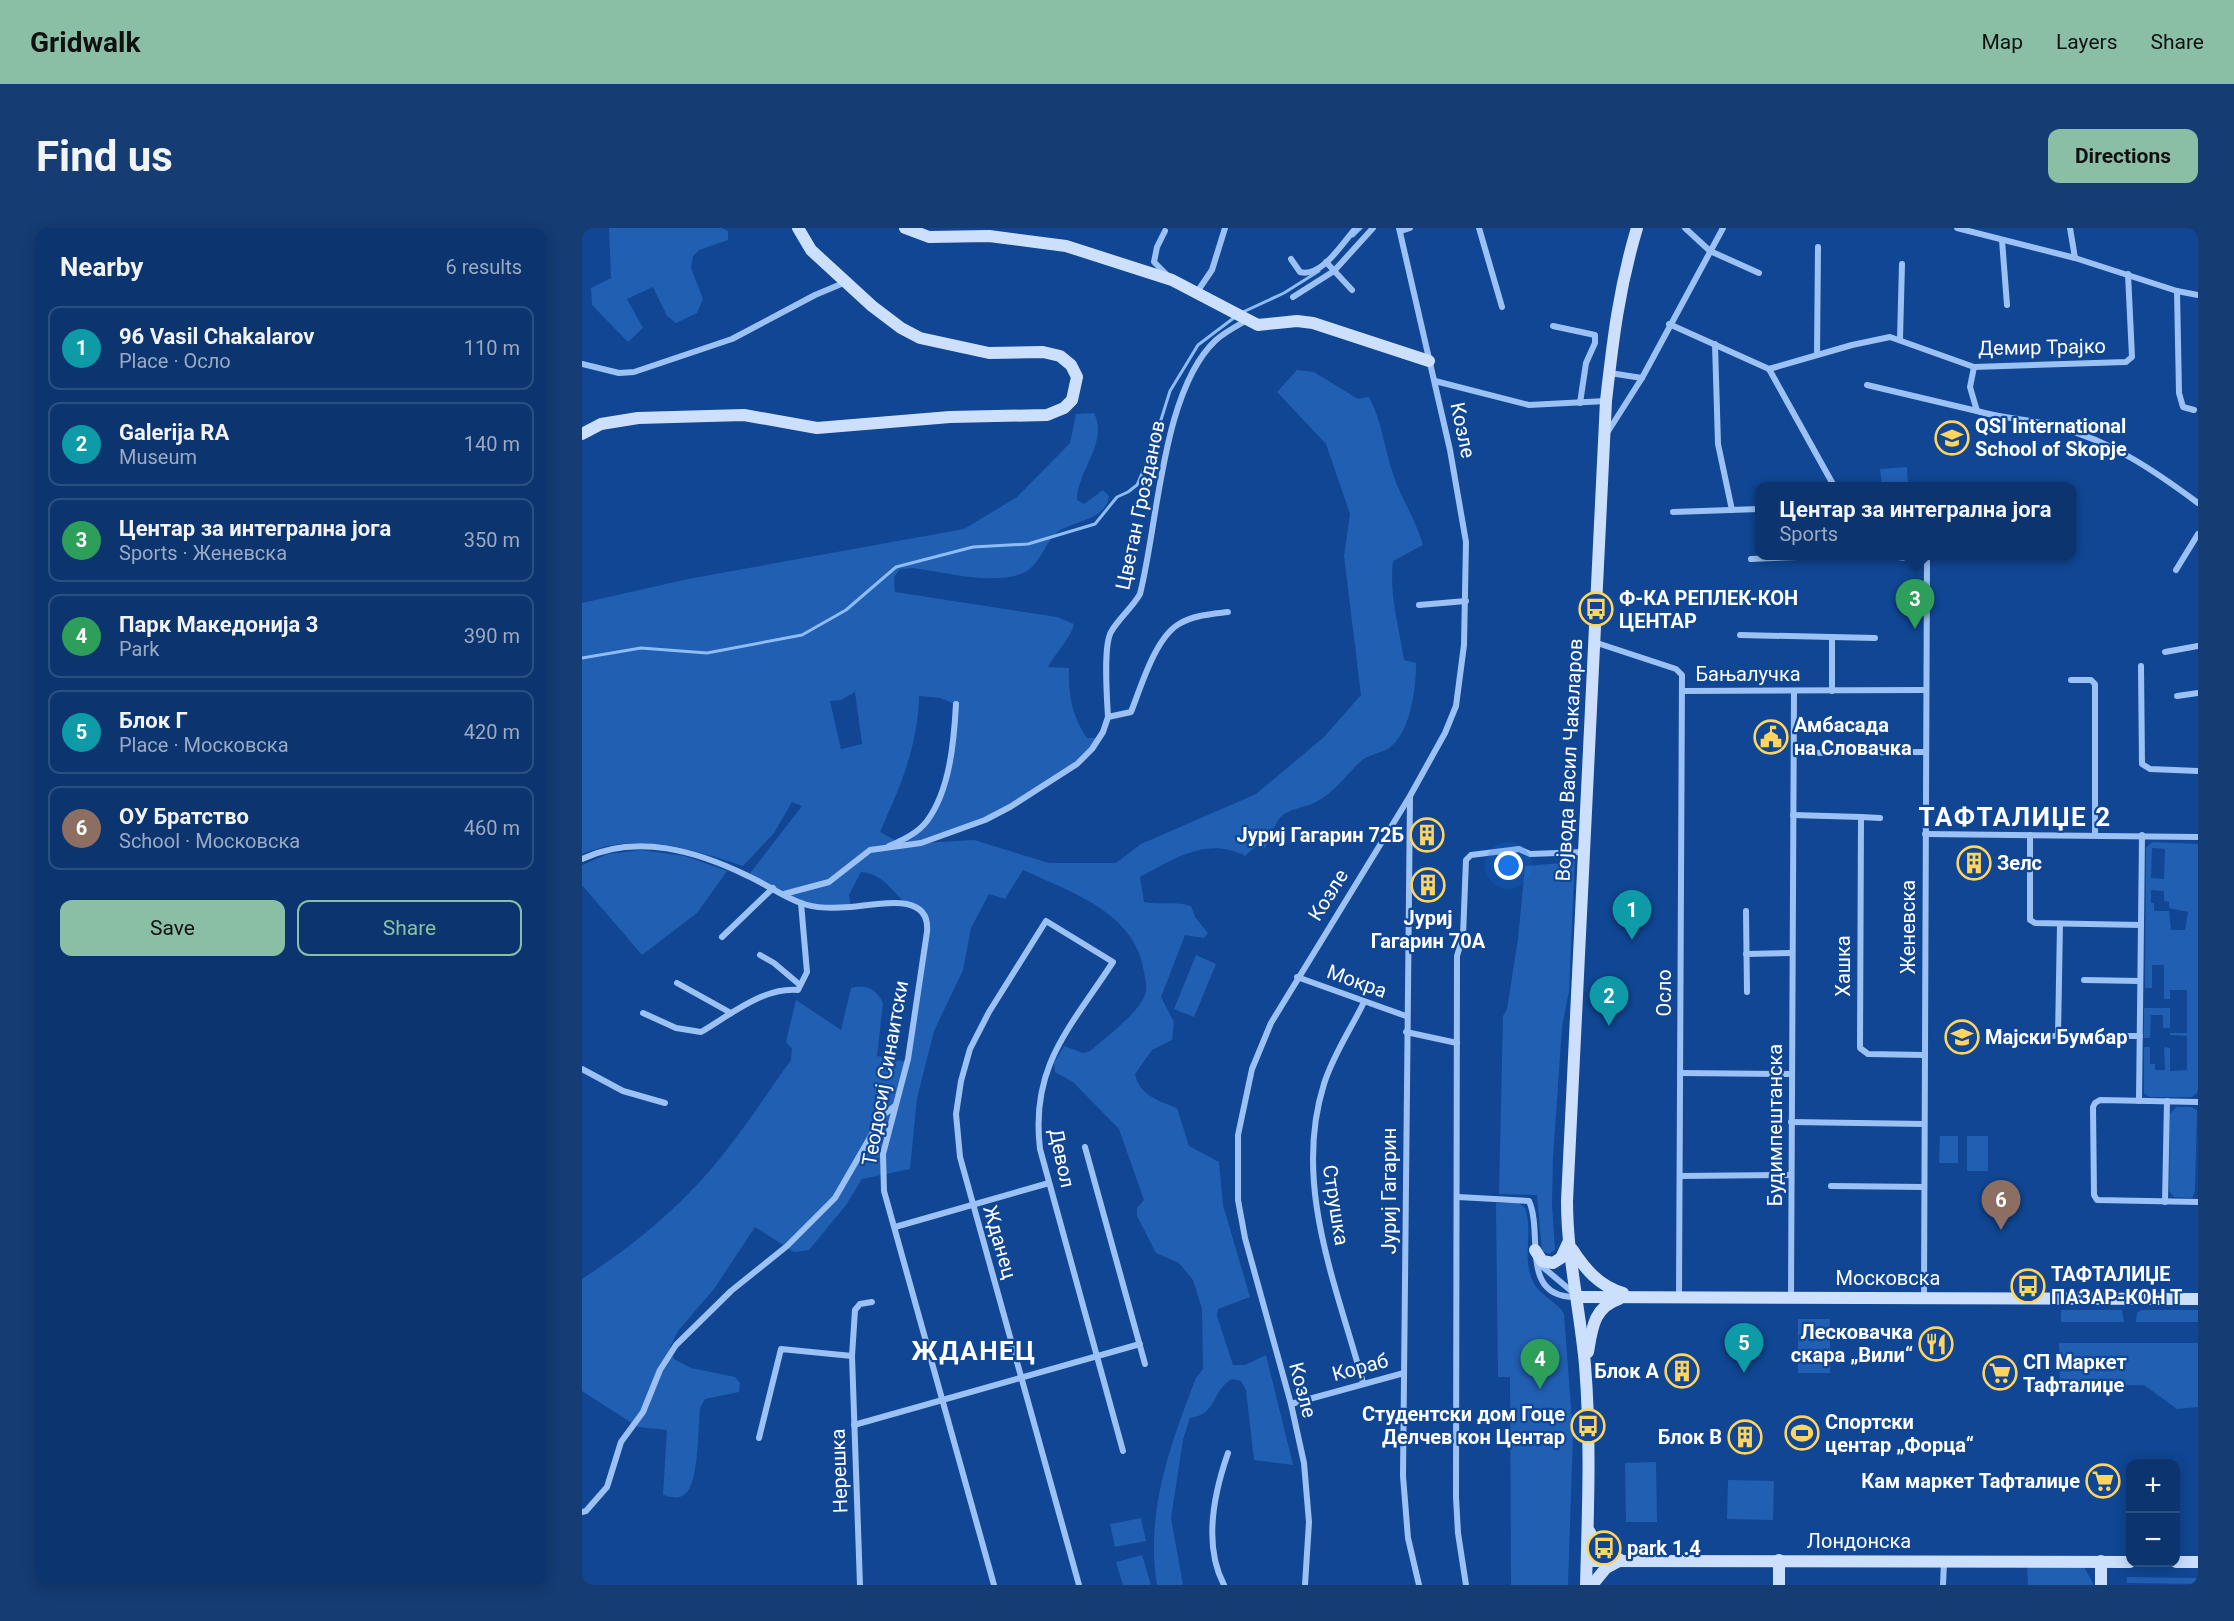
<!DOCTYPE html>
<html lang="en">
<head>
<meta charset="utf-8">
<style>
  :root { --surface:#0c346e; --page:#153c73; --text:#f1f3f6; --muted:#9aaac2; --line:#2c4f81; --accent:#8abfa5 }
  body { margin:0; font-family:Roboto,sans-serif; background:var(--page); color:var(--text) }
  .controls { position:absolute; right:18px; bottom:18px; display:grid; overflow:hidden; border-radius:12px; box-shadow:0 3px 15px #0003 }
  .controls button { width:54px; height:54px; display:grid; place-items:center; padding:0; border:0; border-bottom:2px solid var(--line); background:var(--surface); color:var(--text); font:30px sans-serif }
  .you { position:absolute; left:927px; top:638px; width:21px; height:21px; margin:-15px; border:4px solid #fff; border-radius:50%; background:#1a73e8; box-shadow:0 0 0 9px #1a73e833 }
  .badge { display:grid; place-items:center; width:39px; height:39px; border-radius:50%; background:var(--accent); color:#fff; font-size:20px; font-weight:700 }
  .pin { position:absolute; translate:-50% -50px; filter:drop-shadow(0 2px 3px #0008) }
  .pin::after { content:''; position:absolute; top:32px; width:21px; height:18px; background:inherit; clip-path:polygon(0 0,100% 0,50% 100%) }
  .popup { position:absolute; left:1173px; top:254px; width:321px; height:78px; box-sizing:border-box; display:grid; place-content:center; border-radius:12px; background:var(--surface); filter:drop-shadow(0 2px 4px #0005); font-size:20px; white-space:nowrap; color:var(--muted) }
  .popup b { font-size:22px; color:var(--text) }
  .popup::after { content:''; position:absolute; left:50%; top:100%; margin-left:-12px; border:12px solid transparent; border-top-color:var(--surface) }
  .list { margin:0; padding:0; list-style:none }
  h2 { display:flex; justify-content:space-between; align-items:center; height:78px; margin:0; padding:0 24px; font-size:26px }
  h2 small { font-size:20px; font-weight:400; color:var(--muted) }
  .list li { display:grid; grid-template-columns:39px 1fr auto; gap:18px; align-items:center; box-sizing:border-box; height:84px; margin:0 12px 12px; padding:0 12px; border:2px solid var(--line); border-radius:12px }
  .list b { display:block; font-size:22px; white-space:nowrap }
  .list p { margin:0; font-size:20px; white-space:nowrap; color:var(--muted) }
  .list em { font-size:20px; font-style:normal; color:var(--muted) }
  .actions { display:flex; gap:12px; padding:18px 24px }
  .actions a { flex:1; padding:14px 0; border:2px solid var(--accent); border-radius:12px; text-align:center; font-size:21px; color:var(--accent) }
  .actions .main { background:var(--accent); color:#111 }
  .map { position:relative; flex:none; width:1616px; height:1357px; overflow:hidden; border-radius:12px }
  header { display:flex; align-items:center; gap:36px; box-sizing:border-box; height:84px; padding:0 30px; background:var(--accent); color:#111 }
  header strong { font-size:28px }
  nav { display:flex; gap:33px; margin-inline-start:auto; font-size:21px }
  .intro { display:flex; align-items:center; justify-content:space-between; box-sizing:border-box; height:144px; padding:0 36px }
  h1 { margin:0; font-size:42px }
  .button { padding:15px 27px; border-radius:12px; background:var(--accent); color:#111; font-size:21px; font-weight:700 }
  main { display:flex; gap:36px; padding:0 36px }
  aside { flex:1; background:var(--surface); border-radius:12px; box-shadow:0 3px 15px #0003 }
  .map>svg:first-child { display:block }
  .green { fill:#215fb3; fill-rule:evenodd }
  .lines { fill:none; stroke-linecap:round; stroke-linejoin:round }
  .stream { stroke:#8dbcf7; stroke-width:3 }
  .street { stroke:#9cc1f4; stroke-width:6 }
  .secondary { stroke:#cce0fd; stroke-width:12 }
  .labels { text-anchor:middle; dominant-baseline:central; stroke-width:4.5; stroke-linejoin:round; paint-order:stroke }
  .street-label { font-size:20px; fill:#fff; stroke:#104693 }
  .poi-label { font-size:20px; font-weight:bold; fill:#fff; stroke:#104693; text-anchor:start }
  .district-label { font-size:26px; font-weight:bold; letter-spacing:1.5px; fill:#fff; stroke:#104693 }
</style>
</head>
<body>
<header>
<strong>Gridwalk</strong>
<nav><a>Map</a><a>Layers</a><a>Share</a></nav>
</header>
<div class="intro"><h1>Find us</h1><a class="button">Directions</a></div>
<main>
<aside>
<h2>Nearby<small>6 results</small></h2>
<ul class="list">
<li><span class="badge" style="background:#0f9aa8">1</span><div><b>96 Vasil Chakalarov</b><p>Place · Осло</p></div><em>110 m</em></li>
<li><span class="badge" style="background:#0f9aa8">2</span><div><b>Galerija RA</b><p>Museum</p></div><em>140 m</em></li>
<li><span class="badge" style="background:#2e9e5b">3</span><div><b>Центар за интегрална јога</b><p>Sports · Женевска</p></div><em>350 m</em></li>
<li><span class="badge" style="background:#2e9e5b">4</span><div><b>Парк Македонија 3</b><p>Park</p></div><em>390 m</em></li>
<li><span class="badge" style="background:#0f9aa8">5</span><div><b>Блок Г</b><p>Place · Московска</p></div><em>420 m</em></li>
<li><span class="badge" style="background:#8d6e63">6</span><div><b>ОУ Братство</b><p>School · Московска</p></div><em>460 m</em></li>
</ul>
<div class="actions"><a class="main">Save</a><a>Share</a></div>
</aside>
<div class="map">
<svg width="1616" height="1357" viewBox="0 0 1616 1357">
  <rect width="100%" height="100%" fill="#104693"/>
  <g class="green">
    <path d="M27,0H140L146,3V12L117,22L111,28L109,40L121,71L115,85L94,95L85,88L71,59L45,71L61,100L46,114L10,77L9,60L29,50Z"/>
    <path d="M715,142L732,144L776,171L787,169C801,196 802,221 812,249C820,272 834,292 841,317L811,333C807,368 817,398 822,432L834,435C834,459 829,505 807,520C798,526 787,526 778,534C763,548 753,564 734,574C723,580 706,580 697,591C691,599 688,611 683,620L674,618L663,628C625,608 592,631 558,649L562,674C578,677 594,673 609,678L613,689L626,705L622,710L603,707L579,769L592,794L590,812L570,822L553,846C557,867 577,873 595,880L607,918L637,934L641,977L668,1069L636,1081L635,1088L651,1137H663L684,1127L711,1237L672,1232L664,1162L659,1153L650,1151C629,1163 636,1186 608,1190L601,1212L589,1290L601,1357H575C563,1285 588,1217 614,1150L621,1141L620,1081L611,1052L597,1035L574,1025L555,988V980L562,972L537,901L491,854L473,844L472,835L482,818L501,825L508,823C523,810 561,782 564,763C565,758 563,750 562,744C554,685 489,664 441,642L423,671L407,666L389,700L381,742L352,803L335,870L328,941L280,951L264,977L227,1022L212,1024L173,999L132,1061L96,1103L88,1119L92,1131L109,1140L153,1149L158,1155L157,1164L123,1171L118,1180C116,1199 117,1256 103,1266C96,1272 89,1269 81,1267L85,1202L56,1199L0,1163V1051C51,1018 101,977 139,929C164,898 186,864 209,832L210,821L204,814L214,772L259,802L269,760C285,756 294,761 301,775L295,828L325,834L344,690C338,686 331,681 325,676C309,663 302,646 279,644L267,667L269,679L219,675L166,648L220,578L210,574L192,605L161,638C108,620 55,603 0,626V375L106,351L382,301L435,269L488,215L494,186L512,185C527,214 495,243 495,272L502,276L521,262L527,268C525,291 493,293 477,303C464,312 460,333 445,343C418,359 361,344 331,340L318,341L312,349L313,364L475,389L492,396C489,410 474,424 466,439L487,440C486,466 490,489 505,510H517C469,566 407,588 341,615L392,612L467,635H534L559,616L674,566L742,509L779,467L762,328L768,286L744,216L695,164ZM273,464L280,516L259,521L248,473L259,472ZM337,468L358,470L373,476L364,547L345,593L316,614L298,604C318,559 336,519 337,468Z"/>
    <path d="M1325,239L1326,258H1300L1298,241Z"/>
    <path d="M1570,614L1616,616V860L1615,865L1610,869H1567L1562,865V819H1568V836H1573V842H1583L1582,819L1588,820V843L1605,842V808L1588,807V805H1605V762H1588V771H1582V737H1570V760H1563L1564,620ZM1570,620L1583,621L1582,651L1569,650ZM1569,662L1582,663V673L1587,674V680L1606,684L1603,702H1589L1587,683H1572V675H1569Z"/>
    <path d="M59,622L103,628L145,643L115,685L60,727L0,657V637L26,626Z"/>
    <path d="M980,628H993L987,763L980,799L971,930L970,976L973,1022L967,1026L960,1023L955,967L917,966L921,788L925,781L936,711L943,638L980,635Z"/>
    <path d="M614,727L634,736L612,789L592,781Z"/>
    <path d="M1562,780H1588V800H1581V787H1569L1568,810H1562Z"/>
    <path d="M1594,879H1610L1615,882L1613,963L1610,970L1592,969L1587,963L1588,886Z"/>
    <path d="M1358,908H1376V935H1357Z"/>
    <rect x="1385" y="908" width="21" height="35"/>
    <path d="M914,975H937L943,980C951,1001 941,1027 949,1049C956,1069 975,1072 982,1086L991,1207L986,1357H929L928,1149H916Z"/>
    <path d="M1479,1082H1540L1542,1094H1479Z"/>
    <path d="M1559,1082H1616V1094H1554L1555,1085Z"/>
    <rect x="1216" y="1091" width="32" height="54"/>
    <path d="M1477,1115H1616V1179L1595,1181L1562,1157L1478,1159Z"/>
    <path d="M1074,1234L1075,1294H1044L1043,1235Z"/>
    <path d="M1146,1252L1192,1253L1191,1292L1145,1291Z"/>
    <path d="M559,1290L564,1313L533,1319L528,1296Z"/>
    <path d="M560,1327L569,1357H541L534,1334Z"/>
    <path d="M1445,1337H1501L1512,1357H1446Z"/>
    <path d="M1545,1349L1616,1350V1356L1545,1355Z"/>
  </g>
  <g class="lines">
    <g class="stream">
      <path d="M771,8L779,0"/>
      <path d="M661,84L702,65L737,43"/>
      <path d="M0,430L59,420L125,425L220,407L264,382L314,339L391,319L446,316L513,296L535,269L546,264L555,257L568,227L588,163L616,117L653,89"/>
    </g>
    <g class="street">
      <path d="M897,0L920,79"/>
      <path d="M1103,0L1128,23L1177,45"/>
      <path d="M1375,0L1493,30L1595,63L1616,67"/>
      <path d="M1488,0L1493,30"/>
      <path d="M583,3L575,19L572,34L586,48"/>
      <path d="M819,3L828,0"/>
      <path d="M1420,12L1425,77"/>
      <path d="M709,31L718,44C740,50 761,14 774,0"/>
      <path d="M744,34L770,62"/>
      <path d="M1595,63L1597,165L1601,179L1612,182"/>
      <path d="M615,64L630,42L643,0"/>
      <path d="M711,69L752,43L791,0"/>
      <path d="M1087,96L1187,141L1270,117L1308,109L1392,139L1544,134L1550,129L1546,46"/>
      <path d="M971,98L1013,107V115L1004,135L998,175"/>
      <path d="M1318,111L1320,36"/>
      <path d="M1133,116L1136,216L1150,282"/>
      <path d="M1235,127L1236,19"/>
      <path d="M0,136L37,145L52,144L150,111L233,67L264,54"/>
      <path d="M1392,139L1388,159L1395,183C1422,191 1449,191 1476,199C1529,213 1573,243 1616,275"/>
      <path d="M1187,141L1252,258"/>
      <path d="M1028,145L1060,150"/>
      <path d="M853,153L947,177L1024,173"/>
      <path d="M1285,157L1395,183"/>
      <path d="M1025,205L1060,150L1141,0"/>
      <path d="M1091,284L1177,281"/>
      <path d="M1306,328L1345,332"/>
      <path d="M1169,331L1240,328"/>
      <path d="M1594,342L1616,306"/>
      <path d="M837,377L884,373"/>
      <path d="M646,384C630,386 612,387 597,396C573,410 559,459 549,484L526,489C525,471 521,418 529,404C537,390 550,380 558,366C576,296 580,162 634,112C643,104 655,98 665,92"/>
      <path d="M1158,407L1293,410"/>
      <path d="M1250,409V463"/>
      <path d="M1012,414L1094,441L1100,447L1097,1068"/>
      <path d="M1583,424L1616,418"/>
      <path d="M1559,438L1560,536L1568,541L1616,543"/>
      <path d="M1489,452H1509L1513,456V607"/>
      <path d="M1101,463L1343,462"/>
      <path d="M1595,468L1616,465"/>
      <path d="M1212,525L1343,524"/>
      <path d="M828,569L821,1248L826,1310L837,1357"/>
      <path d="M1211,587L1279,589L1278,820L1286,826L1342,827"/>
      <path d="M1279,589L1298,590"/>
      <path d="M1343,606L1616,609"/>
      <path d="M1448,607V692L1453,695L1559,697"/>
      <path d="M307,618C321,612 336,605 345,593C368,562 372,513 374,476"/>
      <path d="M0,631C55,605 115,623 166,648C184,656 201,669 219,675C234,681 253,680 269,679C293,677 349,662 345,704L326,831L301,926L302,963L412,1357"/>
      <path d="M202,666L247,654L288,622L339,615L403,592L428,579L495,536L510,521L521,504L526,489"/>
      <path d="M1164,683L1165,764"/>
      <path d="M140,709L191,660"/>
      <path d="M1164,726L1210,725"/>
      <path d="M178,727L192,735L218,757"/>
      <path d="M715,749L824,788"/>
      <path d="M1502,752L1558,753"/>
      <path d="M95,755L149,785"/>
      <path d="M61,785L94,800L119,804C148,787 181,759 216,762L225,744L219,675"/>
      <path d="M824,804L875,815"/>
      <path d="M1447,808H1558"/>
      <path d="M1476,808L1478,696"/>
      <path d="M0,841L41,863L83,875"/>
      <path d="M1098,845L1209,846"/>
      <path d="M1557,873L1560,607"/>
      <path d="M1616,874L1518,872L1513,875L1511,879L1512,967L1515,972L1616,974"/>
      <path d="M1209,894L1342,896"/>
      <path d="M503,919L563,1136"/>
      <path d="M1098,948L1209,947"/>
      <path d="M1249,958L1342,959"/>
      <path d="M876,969L947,973C962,1006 936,1071 996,1069"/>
      <path d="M1583,974L1585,873"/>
      <path d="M313,999L467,955"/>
      <path d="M956,1035L994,1067"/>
      <path d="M1209,1069L1212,463"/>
      <path d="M1342,1070L1345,328"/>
      <path d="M781,1155C755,1058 710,957 742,856C751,827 769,801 782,774"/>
      <path d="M709,1176L822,1145"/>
      <path d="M272,1197L558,1116"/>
      <path d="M177,1210L199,1121L270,1128"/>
      <path d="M0,1284L4,1283L25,1259L39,1214L61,1184L78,1142L94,1117L149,1063L205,1018L253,970L301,887L313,878"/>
      <path d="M278,1357L270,1128L273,1082L278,1076L290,1074"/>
      <path d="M497,1357L378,929L374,886L379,853L388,821L407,784L464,693L531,734C488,800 448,838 458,921L541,1223"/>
      <path d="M642,1357C621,1317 632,1265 646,1225"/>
      <path d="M723,1357L727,1294L722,1235L709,1176L663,1010L656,972V907L670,841L689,795L828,568L863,505L874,478L882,417L884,314L868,222L817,0"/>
      <path d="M884,1357L876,1305L874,1269L875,728L881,708L884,632L889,627L937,621L948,626L1002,624"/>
      <path d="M1361,1357L1362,1334"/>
    </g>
    <g class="secondary">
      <path d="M323,0L347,9L407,8L484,18L590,52L676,97L715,93L731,95L847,133"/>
      <path d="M0,206L19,196L56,190L162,187L235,200L368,189L465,187L482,180L490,172L495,149L489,137L478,128L461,124L407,125L338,110L319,100L290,78L229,22L216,0"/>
      <path d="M990,1021C1003,1041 1017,1058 1041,1065"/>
      <path d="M953,1022L960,1033L971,1035L979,1030L986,1015"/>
      <path d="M996,1069L1616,1071"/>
      <path d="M1006,1124C1010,1100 1012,1079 1037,1071"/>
      <path d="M1007,1303L1015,1317L1037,1331"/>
      <path d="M1005,1333L1548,1334"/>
      <path d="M1594,1334H1616"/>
      <path d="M1004,1357C1006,1284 1009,1210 1003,1137C998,1082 985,1028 985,973L1024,173C1031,111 1037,60 1055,0"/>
      <path d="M1010,1357L1024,1340L1037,1333"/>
      <path d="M1197,1357V1332"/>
      <path d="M1519,1357V1333"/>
    </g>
  </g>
  <defs>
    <g id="school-ring" transform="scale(1.725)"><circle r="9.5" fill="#104693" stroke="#ffd55f" stroke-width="1.5"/><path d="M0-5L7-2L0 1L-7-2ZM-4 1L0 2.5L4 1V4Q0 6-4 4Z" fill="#ffd55f"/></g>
    <g id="bus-ring" transform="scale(1.725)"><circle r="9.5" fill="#104693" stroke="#ffd55f" stroke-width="1.5"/><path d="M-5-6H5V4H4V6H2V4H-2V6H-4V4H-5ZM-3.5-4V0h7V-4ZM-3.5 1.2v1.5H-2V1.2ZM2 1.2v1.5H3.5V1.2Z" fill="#ffd55f"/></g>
    <g id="civic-ring" transform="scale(1.725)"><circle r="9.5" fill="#104693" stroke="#ffd55f" stroke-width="1.5"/><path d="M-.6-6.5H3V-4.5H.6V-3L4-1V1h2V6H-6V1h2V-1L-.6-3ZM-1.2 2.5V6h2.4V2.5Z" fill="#ffd55f"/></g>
    <g id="building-ring" transform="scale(1.725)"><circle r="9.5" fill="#104693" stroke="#ffd55f" stroke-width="1.5"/><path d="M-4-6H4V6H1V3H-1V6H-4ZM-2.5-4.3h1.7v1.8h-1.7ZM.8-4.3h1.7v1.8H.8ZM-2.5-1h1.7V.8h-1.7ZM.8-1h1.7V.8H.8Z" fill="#ffd55f"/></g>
    <g id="restaurant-ring" transform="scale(1.725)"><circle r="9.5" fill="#104693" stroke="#ffd55f" stroke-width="1.5"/><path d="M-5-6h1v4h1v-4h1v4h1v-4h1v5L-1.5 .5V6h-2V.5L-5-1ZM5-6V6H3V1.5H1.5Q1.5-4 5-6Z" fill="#ffd55f"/></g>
    <g id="supermarket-ring" transform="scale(1.725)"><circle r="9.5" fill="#104693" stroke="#ffd55f" stroke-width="1.5"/><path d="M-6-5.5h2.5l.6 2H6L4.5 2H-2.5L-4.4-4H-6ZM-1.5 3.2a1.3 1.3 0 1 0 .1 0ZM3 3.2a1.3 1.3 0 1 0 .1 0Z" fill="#ffd55f"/></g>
    <g id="stadium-ring" transform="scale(1.725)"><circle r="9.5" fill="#104693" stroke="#ffd55f" stroke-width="1.5"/><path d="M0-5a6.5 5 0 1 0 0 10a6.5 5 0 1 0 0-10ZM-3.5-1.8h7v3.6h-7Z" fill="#ffd55f"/></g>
  </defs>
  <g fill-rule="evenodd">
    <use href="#school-ring" x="1370" y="210"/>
    <use href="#bus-ring" x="1014" y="381"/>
    <use href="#civic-ring" x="1189" y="509"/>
    <use href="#building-ring" x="845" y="607"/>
    <use href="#building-ring" x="1392" y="635"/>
    <use href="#building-ring" x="846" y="657"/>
    <use href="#school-ring" x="1380" y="809"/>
    <use href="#bus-ring" x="1446" y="1058"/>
    <use href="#restaurant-ring" x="1354" y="1116"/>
    <use href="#building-ring" x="1100" y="1143"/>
    <use href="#supermarket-ring" x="1418" y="1145"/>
    <use href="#bus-ring" x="1006" y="1198"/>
    <use href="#stadium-ring" x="1220" y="1205"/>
    <use href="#building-ring" x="1163" y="1209"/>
    <use href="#supermarket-ring" x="1521" y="1253"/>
    <use href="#bus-ring" x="1022" y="1320"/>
  </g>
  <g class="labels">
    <g class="street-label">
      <text transform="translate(1460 119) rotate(-1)">Демир Трајко</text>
      <text transform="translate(881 202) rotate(78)">Козле</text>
      <text transform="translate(558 277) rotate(-78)">Цветан Грозданов</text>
      <text x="1166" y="446">Бањалучка</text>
      <text transform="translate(987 532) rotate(-87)">Војвода Васил Чакаларов</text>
      <text transform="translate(746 667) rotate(-58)">Козле</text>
      <text transform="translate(1326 699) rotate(-90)">Женевска</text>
      <text transform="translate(1261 738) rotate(-90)">Хашка</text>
      <text transform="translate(775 753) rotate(20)">Мокра</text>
      <text transform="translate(1082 765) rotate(-90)">Осло</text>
      <text transform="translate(303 845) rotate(-80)">Теодосиј Синаитски</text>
      <text transform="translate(1193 897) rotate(-90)">Будимпештанска</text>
      <text transform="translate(480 930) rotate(78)">Девол</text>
      <text transform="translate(807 963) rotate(-90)">Јуриј Гагарин</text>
      <text transform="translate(754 977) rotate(81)">Струшка</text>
      <text transform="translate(418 1014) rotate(74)">Жданец</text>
      <text x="1306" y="1050">Московска</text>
      <text transform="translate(778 1139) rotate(-15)">Кораб</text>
      <text transform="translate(721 1162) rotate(75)">Козле</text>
      <text transform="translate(257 1243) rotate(-92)">Нерешка</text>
      <text x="1277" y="1313">Лондонска</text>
    </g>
    <g class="poi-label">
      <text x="1393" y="198">QSI International<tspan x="1393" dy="23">School of Skopje</tspan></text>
      <text x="1037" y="370">Ф-КА РЕПЛЕК-КОН<tspan x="1037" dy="23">ЦЕНТАР</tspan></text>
      <text x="1212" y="497">Амбасада<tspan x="1212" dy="23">на Словачка</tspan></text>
      <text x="822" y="607" text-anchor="end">Јуриј Гагарин 72Б</text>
      <text x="1415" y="635">Зелс</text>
      <text x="846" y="690" text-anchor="middle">Јуриј<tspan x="846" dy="23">Гагарин 70А</tspan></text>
      <text x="1403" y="809">Мајски Бумбар</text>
      <text x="1469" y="1046">ТАФТАЛИЏЕ<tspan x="1469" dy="23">ПАЗАР-КОН Т</tspan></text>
      <text x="1331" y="1104" text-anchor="end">Лесковачка<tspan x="1331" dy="23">скара „Вили“</tspan></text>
      <text x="1441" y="1134">СП Маркет<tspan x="1441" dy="23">Тафталиџе</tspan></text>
      <text x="1077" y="1143" text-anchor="end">Блок А</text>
      <text x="983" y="1186" text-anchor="end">Студентски дом Гоце<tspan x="983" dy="23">Делчев кон Центар</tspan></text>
      <text x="1243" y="1194">Спортски<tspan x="1243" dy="23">центар „Форца“</tspan></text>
      <text x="1140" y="1209" text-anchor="end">Блок В</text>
      <text x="1498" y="1253" text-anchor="end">Кам маркет Тафталиџе</text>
      <text x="1045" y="1320">park 1.4</text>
    </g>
    <g class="district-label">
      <text x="1433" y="589">ТАФТАЛИЏЕ 2</text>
      <text x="392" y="1123">ЖДАНЕЦ</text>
    </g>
  </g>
</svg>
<div class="controls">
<button>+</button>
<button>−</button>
</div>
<div class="you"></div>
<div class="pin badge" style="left:1050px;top:712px;background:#0f9aa8">1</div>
<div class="pin badge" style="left:1027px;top:798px;background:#0f9aa8">2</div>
<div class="pin badge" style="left:1333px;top:401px;background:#2e9e5b">3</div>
<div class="popup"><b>Центар за интегрална јога</b>Sports</div>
<div class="pin badge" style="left:958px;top:1161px;background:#2e9e5b">4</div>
<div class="pin badge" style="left:1162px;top:1145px;background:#0f9aa8">5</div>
<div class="pin badge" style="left:1419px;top:1002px;background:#8d6e63">6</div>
</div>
</main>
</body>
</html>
